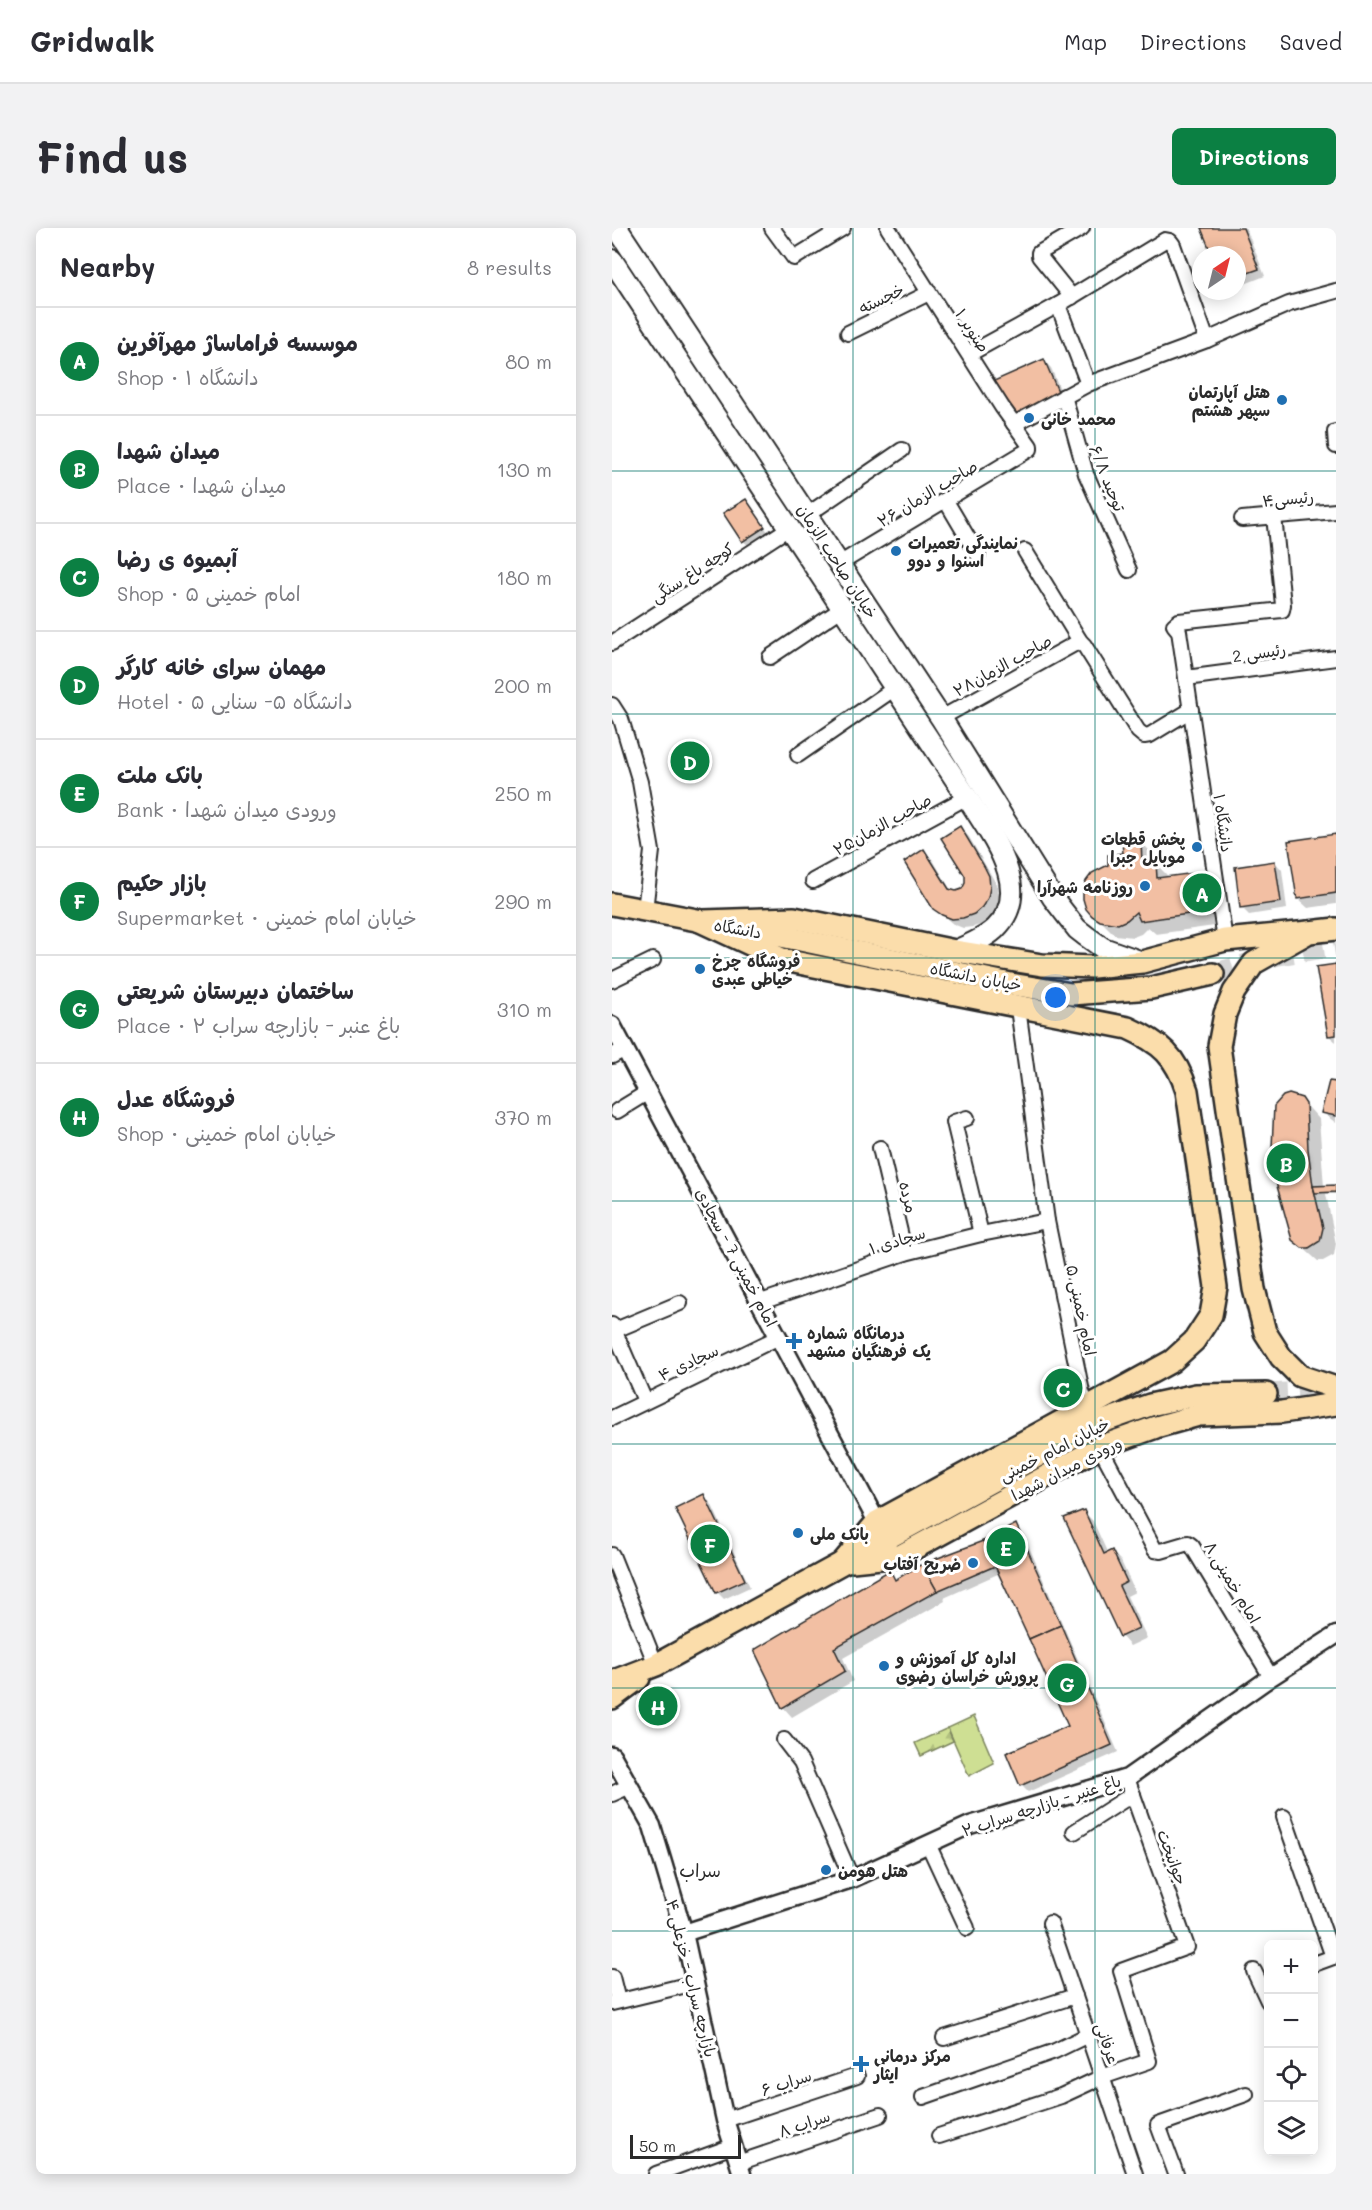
<!DOCTYPE html>
<html lang="en">
<head>
<meta charset="utf-8">
<style>
  :root { --surface:#fff; --page:#f2f2f3; --text:#2b2b33; --muted:#7c7c81; --line:#e1e1e2; --accent:#0b8043 }
  body { margin:0; font-family:Mali,"Playpen Sans Arabic",sans-serif; background:var(--page); color:var(--text) }
  .controls { position:absolute; right:18px; bottom:18px; display:grid; overflow:hidden; border-radius:9px; box-shadow:0 3px 15px #0003 }
  .controls button { width:54px; height:54px; display:grid; place-items:center; padding:0; border:0; border-bottom:2px solid var(--line); background:var(--surface); color:var(--text); font:30px sans-serif }
  .compass { position:absolute; left:580px; top:18px; width:54px; height:54px; border-radius:50%; background:var(--surface); box-shadow:0 3px 15px #0003; rotate:35deg }
  .scale { position:absolute; left:18px; bottom:15px; width:111px; box-sizing:border-box; padding-left:6px; border:3px solid #2b2b2b; border-top:0; font-size:16px; line-height:21px; white-space:nowrap; color:#2b2b2b; -webkit-text-stroke:4px #fff; paint-order:stroke }
  .you { position:absolute; left:444px; top:770px; width:21px; height:21px; margin:-15px; border:4px solid #fff; border-radius:50%; background:#1a73e8; box-shadow:0 0 0 9px #1a73e833 }
  .badge { display:grid; place-items:center; width:39px; height:39px; border-radius:50%; background:var(--accent); color:#fff; font-size:20px; font-weight:700 }
  .pin { position:absolute; translate:-50% -50%; border:3px solid #fff; box-shadow:0 2px 6px #0006 }
  .list { margin:0; padding:0; list-style:none }
  h2 { display:flex; justify-content:space-between; align-items:center; height:78px; margin:0; padding:0 24px; font-size:26px }
  h2 small { font-size:20px; font-weight:400; color:var(--muted) }
  .list li { display:grid; grid-template-columns:39px 1fr auto; gap:18px; align-items:center; box-sizing:border-box; height:108px; padding:0 24px; border-top:2px solid var(--line) }
  .list b { display:block; font-size:22px; white-space:nowrap }
  .list p { margin:0; font-size:20px; white-space:nowrap; color:var(--muted) }
  .list em { font-size:20px; font-style:normal; color:var(--muted) }
  .icon { flex:none; width:33px; height:33px; fill:none; stroke:currentColor; stroke-width:2; stroke-linecap:round; stroke-linejoin:round }
  .map { position:relative; flex:none; width:724px; height:1946px; overflow:hidden; border-radius:9px }
  header { display:flex; align-items:center; gap:36px; box-sizing:border-box; height:84px; padding:0 30px; background:var(--surface); border-bottom:2px solid var(--line) }
  header strong { font-size:28px }
  nav { display:flex; gap:33px; margin-inline-start:auto; font-size:21px }
  .intro { display:flex; align-items:center; justify-content:space-between; box-sizing:border-box; height:144px; padding:0 36px }
  h1 { margin:0; font-size:42px }
  .button { padding:15px 27px; border-radius:9px; background:var(--accent); color:#fff; font-size:21px; font-weight:700 }
  main { display:flex; gap:36px; padding:0 36px }
  aside { flex:1; background:var(--surface); border-radius:9px; box-shadow:0 3px 15px #0003 }
  .map>svg:first-child { display:block }
  .forest { fill:url(#forest-firs); stroke:#7c855f; stroke-width:1.5 }
  .park { fill:#cedf93; stroke:#7c855f; stroke-width:1.5 }
  .shadow { fill:#0003 }
  .building { fill:#f2bfa3; stroke:#2b2b2b; stroke-width:1.5 }
  .lines { fill:none; stroke-linecap:round; stroke-linejoin:round }
  .primary-tunnel { stroke:#d5d5d5; stroke-width:21; stroke-dasharray:21 10; stroke-linecap:butt }
  .minor-casing { stroke:#2b2b2b; stroke-width:18 }
  .tertiary-casing { stroke:#2b2b2b; stroke-width:21 }
  .secondary-casing { stroke:#2b2b2b; stroke-width:24 }
  .primary-casing { stroke:#2b2b2b; stroke-width:26 }
  .minor { stroke:#fff; stroke-width:14 }
  .tertiary { stroke:#fff; stroke-width:16 }
  .secondary { stroke:#fff; stroke-width:20 }
  .primary { stroke:#fbddab; stroke-width:21 }
  .grid { fill:none; stroke:#0f766e; stroke-width:1.5; stroke-opacity:0.55 }
  .poi-dot { fill:#1f6fb2; stroke:#fff; stroke-width:2 }
  .labels { text-anchor:middle; dominant-baseline:central; stroke-width:6; stroke-linejoin:round; paint-order:stroke }
  .street-label { font-size:16px; fill:#2b2b2b; stroke:#fff }
  .poi-label { font-size:16px; font-weight:bold; fill:#2b2b2b; stroke:#fff; text-anchor:start }
  .neighbourhood-label { font-size:18px; fill:#2b2b2b; stroke:#fff }
</style>
</head>
<body>
<header>
<strong>Gridwalk</strong>
<nav><a>Map</a><a>Directions</a><a>Saved</a></nav>
</header>
<div class="intro"><h1>Find us</h1><a class="button">Directions</a></div>
<main>
<aside>
<h2>Nearby<small>8 results</small></h2>
<ul class="list">
<li><span class="badge">A</span><div><b>موسسه فراماساژ مهرآفرین</b><p>Shop · دانشگاه ۱</p></div><em>80 m</em></li>
<li><span class="badge">B</span><div><b>میدان شهدا</b><p>Place · میدان شهدا</p></div><em>130 m</em></li>
<li><span class="badge">C</span><div><b>آبمیوه ی رضا</b><p>Shop · امام خمینی ۵</p></div><em>180 m</em></li>
<li><span class="badge">D</span><div><b>مهمان سرای خانه کارگر</b><p>Hotel · دانشگاه ۵- سنایی ۵</p></div><em>200 m</em></li>
<li><span class="badge">E</span><div><b>بانک ملت</b><p>Bank · ورودی میدان شهدا</p></div><em>250 m</em></li>
<li><span class="badge">F</span><div><b>بازار حکیم</b><p>Supermarket · خیابان امام خمینی</p></div><em>290 m</em></li>
<li><span class="badge">G</span><div><b>ساختمان دبیرستان شریعتی</b><p>Place · باغ عنبر - بازارچه سراب ۲</p></div><em>310 m</em></li>
<li><span class="badge">H</span><div><b>فروشگاه عدل</b><p>Shop · خیابان امام خمینی</p></div><em>370 m</em></li>
</ul>
</aside>
<div class="map">
<svg width="724" height="1946" viewBox="0 0 724 1946">
  <defs>
    <pattern id="forest-firs" width="22" height="20" patternUnits="userSpaceOnUse" patternTransform="scale(1.5)"><rect width="22" height="20" fill="#cedf93"/><path d="M5 1l3.5 6h-7zM16 11l3.5 6h-7z" fill="#b1c07f"/></pattern>
  </defs>
  <rect width="100%" height="100%" fill="#fff"/>
  <filter id="ink" filterUnits="userSpaceOnUse"><feTurbulence type="fractalNoise" baseFrequency=".0167" numOctaves="2"/><feDisplacementMap in="SourceGraphic" scale="12" xChannelSelector="R" yChannelSelector="G"/><feConvolveMatrix kernelMatrix="1 2 1 2 8 2 1 2 1" color-interpolation-filters="sRGB"/></filter>
  <g filter="url(#ink)">
    <path class="forest" d="M336,1500L341,1513L309,1528L303,1515Z"/>
    <path class="park" d="M362,1488L382,1535L357,1548L336,1500Z"/>
    <g class="shadow">
      <path d="M591,0H634L653,48L625,59V27H602Z"/>
      <path d="M432,133L439,140L454,175L414,199L407,192Z"/>
      <path d="M134,272L156,304L136,317L131,313Z"/>
      <path d="M348,600L357,609L386,659L387,669L385,680L380,689L371,696L361,699L351,700L341,696L322,680L312,623L321,632L340,664L351,662L356,651Z"/>
      <path d="M724,607V676L696,680L686,671Z"/>
      <path d="M528,613L542,627L543,635L558,650L590,645L604,659L610,697L544,706L536,699L529,706L521,709L503,707L476,680L513,627Z"/>
      <path d="M663,634L670,642L675,681L637,687L630,680Z"/>
      <path d="M724,737V814L717,808Z"/>
      <path d="M724,856V895L711,885Z"/>
      <path d="M689,871L707,891L712,959L724,958V966H714L724,1016L722,1027L711,1033H706L681,1011Z"/>
      <path d="M91,1268L99,1275L138,1359L112,1371L105,1364Z"/>
      <path d="M471,1283L481,1293L496,1326L500,1324L509,1333L523,1364L515,1368L535,1410L518,1418L509,1408Z"/>
      <path d="M404,1298L411,1305L506,1524L416,1564L409,1557L458,1499L388,1345L332,1370L333,1373L231,1430L241,1453L180,1489L171,1479L277,1344L285,1352L372,1314Z"/>
    </g>
    <g class="building">
      <path d="M589,0H631L647,41L625,49V27H600Z"/>
      <path d="M432,131L448,168L406,193L382,153Z"/>
      <path d="M134,271L153,299L130,314L111,285Z"/>
      <path d="M348,598L372,638L377,648L378,659L376,670L370,679L362,686L351,690L340,691L330,687L321,681L292,634L312,621L337,661L344,663L350,661L353,655V648L329,610Z"/>
      <path d="M724,606V665L685,671L676,613Z"/>
      <path d="M529,612L530,635L544,634L545,650L591,644L597,683L528,693L524,684L515,692L506,696L488,693L480,688L474,681L471,671V662L474,653L480,645L496,637V627L511,625L510,613Z"/>
      <path d="M663,633L669,674L628,680L623,639Z"/>
      <path d="M724,736V807L716,808L704,739Z"/>
      <path d="M717,853L724,854V888L709,885Z"/>
      <path d="M677,866L690,870L694,876L696,921L701,958L711,1000L708,1013L697,1020H690L680,1012L665,958L660,919L662,878L671,868Z"/>
      <path d="M724,957V964L703,965L701,958Z"/>
      <path d="M92,1266L133,1352L104,1365L63,1280Z"/>
      <path d="M472,1282L492,1326L500,1322L515,1354L507,1358L527,1400L508,1409L452,1290Z"/>
      <path d="M404,1296L416,1323L383,1338L371,1313Z"/>
      <path d="M371,1313L383,1338L325,1363L310,1336Z"/>
      <path d="M416,1323L449,1397L417,1411L383,1338Z"/>
      <path d="M310,1336L325,1363L222,1420L233,1443L170,1480L142,1422L278,1342L283,1352Z"/>
      <path d="M449,1397L500,1517L408,1558L394,1525L456,1498L417,1411Z"/>
    </g>
    <g class="lines">
      <g class="primary-tunnel">
        <path d="M601,746L666,727L724,718"/>
        <path d="M654,1166L724,1163"/>
      </g>
      <g class="minor-casing">
        <g id="minor">
          <path d="M160,0L182,30L231,0"/>
          <path d="M460,69L427,28V25L470,0"/>
          <path d="M446,77L476,156"/>
          <path d="M236,105L317,65"/>
          <path d="M357,126L446,77L553,12L558,13L561,17L595,112"/>
          <path d="M452,168L474,246L517,342"/>
          <path d="M402,196L476,156L595,112L677,76L724,63"/>
          <path d="M723,204L724,218"/>
          <path d="M334,273L366,327"/>
          <path d="M195,287L290,222"/>
          <path d="M630,291L724,283"/>
          <path d="M413,323L468,413L472,417L526,503L532,508L538,507L579,482"/>
          <path d="M227,336L418,221V218L390,179L276,0"/>
          <path d="M0,415L177,300"/>
          <path d="M158,429L231,380"/>
          <path d="M574,450L724,430"/>
          <path d="M0,477L9,491L28,554L40,623L33,682"/>
          <path d="M329,490L468,413"/>
          <path d="M186,527L283,460"/>
          <path d="M201,653L355,569"/>
          <path d="M613,712L567,403L562,397L567,393L670,382L671,377L662,288"/>
          <path d="M0,752L41,732"/>
          <path d="M406,780L435,993L470,1164L475,1178"/>
          <path d="M0,828L13,821"/>
          <path d="M5,883L36,864"/>
          <path d="M355,890L342,894L369,1006"/>
          <path d="M268,920L293,1025"/>
          <path d="M149,1074L293,1025L369,1006L435,993"/>
          <path d="M0,1097L33,1173"/>
          <path d="M1,1103L68,1075"/>
          <path d="M0,1190L167,1109"/>
          <path d="M488,1219L543,1322L549,1323L576,1315L580,1318L659,1449"/>
          <path d="M0,1327L44,1437"/>
          <path d="M172,1512L189,1534L240,1651"/>
          <path d="M0,1566L18,1558"/>
          <path d="M672,1589L721,1729"/>
          <path d="M462,1604L521,1566"/>
          <path d="M316,1616L355,1700"/>
          <path d="M438,1695L523,1946"/>
          <path d="M702,1736L724,1728"/>
          <path d="M642,1743L656,1773"/>
          <path d="M0,1749L6,1773"/>
          <path d="M0,1775L83,1755"/>
          <path d="M332,1810L463,1768"/>
          <path d="M311,1869L443,1823L476,1807"/>
          <path d="M113,1892L245,1848"/>
          <path d="M327,1908L449,1868L490,1849L537,1833L509,1743L575,1719L515,1550"/>
          <path d="M126,1935L268,1887"/>
          <path d="M44,1946L121,1918"/>
          <path d="M564,1946L546,1897L634,1866"/>
        </g>
      </g>
      <g class="tertiary-casing">
        <g id="tertiary">
          <path d="M0,797L265,1294"/>
          <path d="M0,1527L40,1598L72,1705L113,1892L130,1946"/>
          <path d="M72,1705L240,1651L358,1597L515,1550L659,1449L724,1407"/>
        </g>
      </g>
      <g class="secondary-casing">
        <g id="secondary">
          <path d="M5,0L329,490L441,670L465,701L474,708L491,720L530,734"/>
          <path d="M0,32L355,569C377,605 424,662 383,701C372,711 357,717 343,723"/>
        </g>
      </g>
      <g class="primary-casing">
        <g id="primary">
          <path d="M0,676L164,707L399,756L459,766L539,760L601,746"/>
          <path d="M88,693L172,732L516,800C549,815 564,828 575,863L604,1059L599,1087L582,1113L560,1133L265,1294L231,1334"/>
          <path d="M92,693L182,690L343,723L430,737L481,739L530,734L613,712L697,704"/>
          <path d="M724,701L697,704L642,735L622,764L613,786L607,818L642,1061L653,1104L669,1129L688,1148L724,1160"/>
          <path d="M240,1333L288,1328L488,1219L544,1199L587,1187L670,1184L724,1176"/>
          <path d="M0,1454L44,1437L484,1196L538,1177L584,1167L654,1166"/>
          <path d="M0,1470L27,1450"/>
        </g>
      </g>
      <use href="#minor" class="minor"/>
      <use href="#tertiary" class="tertiary"/>
      <use href="#secondary" class="secondary"/>
      <use href="#primary" class="primary"/>
    </g>
  </g>
  <path class="grid" d="M241,0V1946M483,0V1946M0,243H724M0,486H724M0,730H724M0,973H724M0,1216H724M0,1460H724M0,1703H724"/>
  <g class="poi-dot">
    <circle cx="670" cy="172" r="6"/>
    <circle cx="417" cy="190" r="6"/>
    <circle cx="284" cy="323" r="6"/>
    <circle cx="585" cy="619" r="6"/>
    <circle cx="533" cy="658" r="6"/>
    <circle cx="88" cy="741" r="6"/>
    <path d="M179 1104h6v6h6v6h-6v6h-6v-6h-6v-6h6z"/>
    <circle cx="186" cy="1305" r="6"/>
    <circle cx="361" cy="1335" r="6"/>
    <circle cx="272" cy="1438" r="6"/>
    <circle cx="214" cy="1642" r="6"/>
    <path d="M246 1827h6v6h6v6h-6v6h-6v-6h-6v-6h6z"/>
  </g>
  <g class="labels">
    <g class="street-label">
      <text transform="translate(269 70) rotate(-26)">خجسته</text>
      <text transform="translate(361 102) rotate(57)">صنوبر ۱</text>
      <text transform="translate(496 250) rotate(68)">توحید ۶/۸</text>
      <text transform="translate(315 265) rotate(-31)">صاحب الزمان ۲۶</text>
      <text transform="translate(676 270) rotate(-5)">رئیسی۴</text>
      <text transform="translate(226 333) rotate(57)">خیابان صاحب الزمان</text>
      <text transform="translate(80 344) rotate(-33)">کوچه باغ سنگی</text>
      <text transform="translate(647 424) rotate(-8)">رئیسی 2</text>
      <text transform="translate(390 437) rotate(-29)">صاحب الزمان۲۸</text>
      <text transform="translate(612 595) rotate(82)">دانشگاه ۱</text>
      <text transform="translate(270 596) rotate(-29)">صاحب الزمان۲۵</text>
      <text transform="translate(126 700) rotate(10)">دانشگاه</text>
      <text transform="translate(364 748) rotate(11)">خیابان دانشگاه</text>
      <text transform="translate(297 969) rotate(77)">مرده</text>
      <text transform="translate(285 1012) rotate(-17)">سجادی ۱</text>
      <text transform="translate(125 1029) rotate(62)">امام خمینی 7 - سجادی</text>
      <text transform="translate(470 1082) rotate(78)">امام خمینی ۵</text>
      <text transform="translate(76 1134) rotate(-25)">سجادی ۴</text>
      <text transform="translate(442 1221) rotate(-27)">خیابان امام خمینی</text>
      <text transform="translate(454 1240) rotate(-27)">ورودی میدان شهدا</text>
      <text transform="translate(621 1354) rotate(59)">امام خمینی ۸</text>
      <text transform="translate(429 1577) rotate(-18)">باغ عنبر - بازارچه سراب ۲</text>
      <text transform="translate(561 1629) rotate(70)">جوانبخت</text>
      <text transform="translate(80 1750) rotate(76)">بازارچه سراب - خزعلی ۴</text>
      <text transform="translate(496 1815) rotate(71)">عرفانی</text>
      <text transform="translate(174 1854) rotate(-18)">سراب ۶</text>
      <text transform="translate(192 1895) rotate(-19)">سراب ۸</text>
    </g>
    <g class="poi-label">
      <text x="658" y="163" text-anchor="end">هتل آپارتمان<tspan x="658" dy="18">سپهر هشتم</tspan></text>
      <text x="429" y="190">محمد خانی</text>
      <text x="296" y="314">نمایندگی تعمیرات<tspan x="296" dy="18">اسنوا و دوو</tspan></text>
      <text x="573" y="610" text-anchor="end">پخش قطعات<tspan x="573" dy="18">موبایل جبرا</tspan></text>
      <text x="521" y="658" text-anchor="end">روزنامه شهرآرا</text>
      <text x="100" y="732">فروشگاه چرخ<tspan x="100" dy="18">خیاطی عبدی</tspan></text>
      <text x="195" y="1104">درمانگاه شماره<tspan x="195" dy="18">یک فرهنگیان مشهد</tspan></text>
      <text x="198" y="1305">بانک ملی</text>
      <text x="349" y="1335" text-anchor="end">ضریح آفتاب</text>
      <text x="284" y="1429">اداره کل آموزش و<tspan x="284" dy="18">پرورش خراسان رضوی</tspan></text>
      <text x="226" y="1642">هتل هومن</text>
      <text x="262" y="1827">مرکز درمانی<tspan x="262" dy="18">ایثار</tspan></text>
    </g>
    <g class="neighbourhood-label">
      <text x="88" y="1642">سراب</text>
    </g>
  </g>
</svg>
<div class="controls">
<button>+</button>
<button>−</button>
<button><svg class="icon" aria-label="locate" viewBox="0 0 24 24"><circle cx="12" cy="12" r="6"/><path d="M12 2v4M12 18v4M2 12h4M18 12h4"/></svg></button>
<button><svg class="icon" aria-label="layers" viewBox="0 0 24 24"><path d="M12 4l9 5-9 5-9-5zM3 14l9 5 9-5"/></svg></button>
</div>
<svg class="compass" viewBox="-18 -18 36 36"><path d="M0-13l5 13h-10z" fill="#e53935"/><path d="M0 13l5-13h-10z" fill="#7c7c81"/></svg>
<div class="scale">50 m</div>
<div class="you"></div>
<div class="pin badge" style="left:590px;top:665px">A</div>
<div class="pin badge" style="left:674px;top:935px">B</div>
<div class="pin badge" style="left:451px;top:1160px">C</div>
<div class="pin badge" style="left:78px;top:533px">D</div>
<div class="pin badge" style="left:394px;top:1319px">E</div>
<div class="pin badge" style="left:98px;top:1316px">F</div>
<div class="pin badge" style="left:455px;top:1455px">G</div>
<div class="pin badge" style="left:46px;top:1478px">H</div>
</div>
</main>
</body>
</html>
